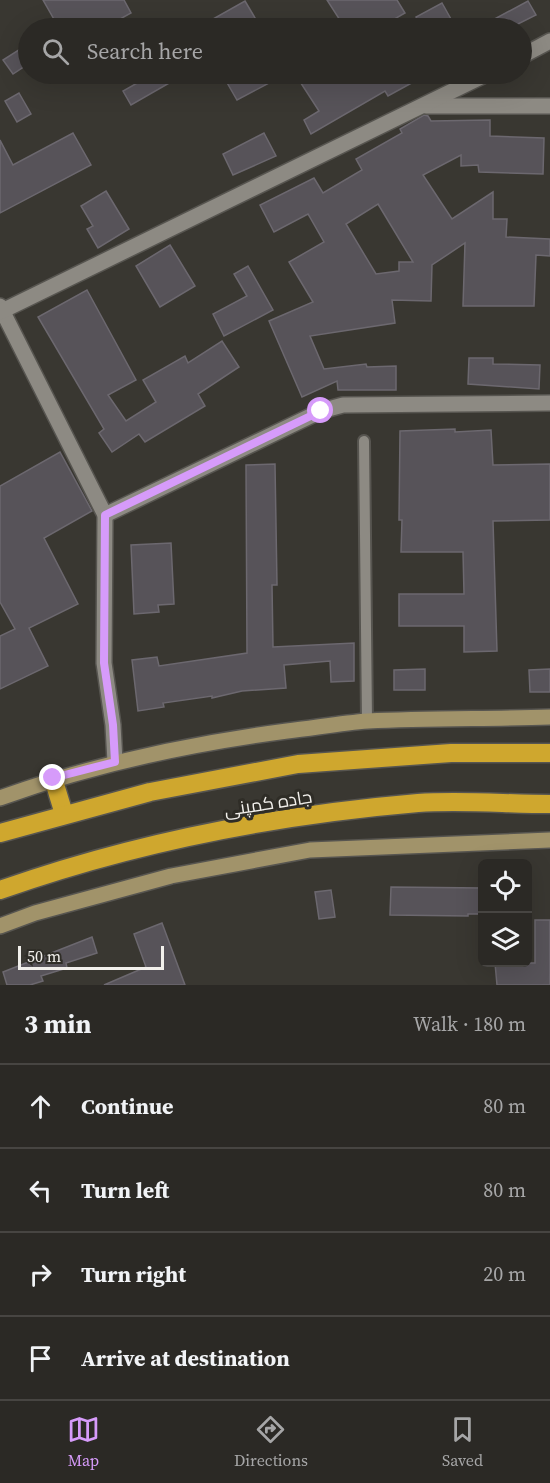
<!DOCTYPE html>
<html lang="en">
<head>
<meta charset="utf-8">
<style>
  :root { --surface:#2b2925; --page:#373532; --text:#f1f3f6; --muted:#a6a6a7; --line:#474542; --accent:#d69bfa }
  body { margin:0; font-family:"Source Serif 4",Cairo,serif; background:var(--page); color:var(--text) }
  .controls { position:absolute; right:18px; bottom:18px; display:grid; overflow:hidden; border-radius:9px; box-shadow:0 6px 24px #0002 }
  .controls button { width:54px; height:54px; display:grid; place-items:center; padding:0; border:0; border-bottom:2px solid var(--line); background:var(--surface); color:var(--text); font:30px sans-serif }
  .scale { position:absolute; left:18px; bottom:15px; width:146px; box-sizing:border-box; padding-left:6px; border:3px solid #f2f0ec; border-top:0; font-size:16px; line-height:21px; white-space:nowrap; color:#f2f0ec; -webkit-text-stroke:4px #2f2d27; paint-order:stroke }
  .stop { position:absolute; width:18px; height:18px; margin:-14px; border:4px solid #d69bfa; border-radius:50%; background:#fff }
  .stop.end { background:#d69bfa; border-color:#fff; box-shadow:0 2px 6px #0008 }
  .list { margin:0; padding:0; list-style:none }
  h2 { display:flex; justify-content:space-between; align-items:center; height:78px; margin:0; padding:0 24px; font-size:26px }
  h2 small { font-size:20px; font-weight:400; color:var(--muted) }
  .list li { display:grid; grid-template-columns:39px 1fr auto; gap:18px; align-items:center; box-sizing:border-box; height:84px; padding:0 24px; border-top:2px solid var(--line) }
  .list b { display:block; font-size:22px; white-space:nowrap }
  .list em { font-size:20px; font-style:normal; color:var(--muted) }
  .icon { flex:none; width:33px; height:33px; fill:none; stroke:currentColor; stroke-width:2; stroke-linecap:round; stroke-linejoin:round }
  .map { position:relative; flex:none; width:550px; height:985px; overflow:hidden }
  .search { position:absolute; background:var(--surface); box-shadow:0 6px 24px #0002; left:18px; right:18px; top:18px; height:66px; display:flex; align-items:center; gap:15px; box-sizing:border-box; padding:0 21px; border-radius:33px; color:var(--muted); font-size:22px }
  .sheet { height:414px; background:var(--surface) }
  nav { display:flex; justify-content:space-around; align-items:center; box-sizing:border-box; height:84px; border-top:2px solid var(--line); background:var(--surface); font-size:16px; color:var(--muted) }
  nav a { display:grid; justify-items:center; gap:3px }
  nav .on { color:var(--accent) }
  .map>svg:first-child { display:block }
  .building { fill:#575359; stroke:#6c686f; stroke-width:1.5; fill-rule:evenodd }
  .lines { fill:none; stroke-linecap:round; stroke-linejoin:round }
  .lane-casing { stroke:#575550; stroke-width:14 }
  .street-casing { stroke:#575550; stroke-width:18 }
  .secondary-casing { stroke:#575550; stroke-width:18 }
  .highway-casing { stroke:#575550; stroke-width:21 }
  .lane { stroke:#8d8a83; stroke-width:10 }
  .street { stroke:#8d8a83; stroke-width:15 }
  .secondary { stroke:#a1936a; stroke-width:15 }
  .highway { stroke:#cfa72e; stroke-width:18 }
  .route { stroke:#d69bfa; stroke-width:8 }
  .labels { text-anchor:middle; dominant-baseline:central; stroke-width:6; stroke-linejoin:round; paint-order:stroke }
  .street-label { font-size:18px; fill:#f2f0ec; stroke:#2f2d27 }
</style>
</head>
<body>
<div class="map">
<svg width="550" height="985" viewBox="0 0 550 985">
  <rect width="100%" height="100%" fill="#393731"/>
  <g class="building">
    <path d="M43,0H124L131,13L104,28H95L91,21L78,28H59Z"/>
    <path d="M327,0H397L405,13L379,28H345Z"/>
    <path d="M245,1L261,28H197Z"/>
    <path d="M528,1L536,15L510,28H478Z"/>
    <path d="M442,3L456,28H422L416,17Z"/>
    <path d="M28,44V64L13,74L3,60Z"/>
    <path d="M153,74H185L131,105L123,91Z"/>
    <path d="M222,74H286L237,100Z"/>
    <path d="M295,74H428L388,96L385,91L311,134L304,120L319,111Z"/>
    <path d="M19,93L31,114L17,122L5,101Z"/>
    <path d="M424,115L428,116L431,121L490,120V136L544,138L543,174L479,172L478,165L461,166V155L423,175L452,219L493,192V219H507L506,237L550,239V256L536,255L534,306H463L465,243L432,265L431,301L392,300L395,323L310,336L324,369L366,364L367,367L396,366V390H338L337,381L302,397L269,321L313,302L289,262L324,242L308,214L274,232L260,205L314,178L323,193L362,170L356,159L402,133L400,129ZM378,204L413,262H399V271L376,274L346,224Z"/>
    <path d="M73,133L91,165L0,213V140L13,165Z"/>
    <path d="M264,133L276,156L233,175L223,154Z"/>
    <path d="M106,191L129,229L98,248L87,229L93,226L81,206Z"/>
    <path d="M170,245L195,286L160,307L136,266Z"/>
    <path d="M248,266L273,310L224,336L213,314L247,296L234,274Z"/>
    <path d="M87,290L136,380L108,395L126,421L156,402L143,380L185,356L188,363L222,341L239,367L198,394L205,406L145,442L139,434L112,452L99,433L104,429L38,317Z"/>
    <path d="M469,358H493V364L540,365L539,389L468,384Z"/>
    <path d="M455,429V432L491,430L493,465L550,464V520L493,521L497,651L464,652V626H399V594H464L463,552H401L402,520H399L400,431Z"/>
    <path d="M60,452L92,511L44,538L78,604L29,628L48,666L0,689V636L15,629L0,602V486Z"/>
    <path d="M275,464L277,585H272L273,647L354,643V681L331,682L330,661L284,665L286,688L242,691L212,698V696L163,703L164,707L138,711L132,660L157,657L159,666L247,653L246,465Z"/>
    <path d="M171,543L174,604L158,605L159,612L134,614L131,545Z"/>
    <path d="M425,669V690H394V670Z"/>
    <path d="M550,669V692H530L529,670Z"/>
    <path d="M391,887L483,888V914H468V916L390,915Z"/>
    <path d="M331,890L335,917L319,919L315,892Z"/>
    <path d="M535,920H550V985H497L495,963H535Z"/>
    <path d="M162,923L185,985H104L146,967L134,934Z"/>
    <path d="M92,937L97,953L66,963L67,968L41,976L43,981L30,985H7L3,972Z"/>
  </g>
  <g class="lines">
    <g class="lane-casing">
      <path id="lane" d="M364,441L367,721"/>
    </g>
    <g class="street-casing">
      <g id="street">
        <path d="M522,56L550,41"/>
        <path d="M426,106H550"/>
        <path d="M0,306L105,515L104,663L113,725L115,762"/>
        <path d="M0,312L487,74"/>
        <path d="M105,515L321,411L343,405L550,403"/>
      </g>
    </g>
    <g class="secondary-casing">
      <g id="secondary">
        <path d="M0,798C94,764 188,744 287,731C314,728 341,723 368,721C429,718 490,719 550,717"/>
        <path d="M0,926L35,913L171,876L310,850L550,840"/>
      </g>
    </g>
    <g class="highway-casing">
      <g id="highway">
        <path d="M53,778L64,814"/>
        <path d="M0,833L150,792L298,764L451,753H550"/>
        <path d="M0,890C133,843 277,815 418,803C461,800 507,804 550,804"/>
      </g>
    </g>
    <use href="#lane" class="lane"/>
    <use href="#street" class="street"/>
    <use href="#secondary" class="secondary"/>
    <use href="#highway" class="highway"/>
  </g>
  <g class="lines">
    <path class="route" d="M53,778L115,762L113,725L104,663L105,515L321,411"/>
  </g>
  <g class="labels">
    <g class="street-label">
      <text transform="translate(268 803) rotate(-9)">جاده کمپنی</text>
    </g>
  </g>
</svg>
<div class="controls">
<button><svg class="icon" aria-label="locate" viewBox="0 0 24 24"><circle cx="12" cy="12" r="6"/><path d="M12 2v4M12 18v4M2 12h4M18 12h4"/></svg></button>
<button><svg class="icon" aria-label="layers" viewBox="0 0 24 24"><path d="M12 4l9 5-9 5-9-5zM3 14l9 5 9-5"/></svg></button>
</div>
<div class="scale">50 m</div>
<div class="stop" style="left:321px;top:411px"></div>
<div class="stop end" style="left:53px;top:778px"></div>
<div class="search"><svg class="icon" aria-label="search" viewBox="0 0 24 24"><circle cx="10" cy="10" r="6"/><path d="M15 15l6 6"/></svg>Search here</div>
</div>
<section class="sheet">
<h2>3 min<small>Walk · 180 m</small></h2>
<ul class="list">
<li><svg class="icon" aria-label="ahead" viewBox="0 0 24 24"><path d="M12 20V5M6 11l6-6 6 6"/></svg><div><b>Continue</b></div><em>80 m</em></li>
<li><svg class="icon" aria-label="left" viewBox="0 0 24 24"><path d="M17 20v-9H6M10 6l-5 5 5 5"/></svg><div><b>Turn left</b></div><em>80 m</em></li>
<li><svg class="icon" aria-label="right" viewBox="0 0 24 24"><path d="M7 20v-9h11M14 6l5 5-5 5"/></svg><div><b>Turn right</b></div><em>20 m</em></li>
<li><svg class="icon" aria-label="arrive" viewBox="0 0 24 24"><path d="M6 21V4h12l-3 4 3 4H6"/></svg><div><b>Arrive at destination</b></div></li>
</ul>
</section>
<nav>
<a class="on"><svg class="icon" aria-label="map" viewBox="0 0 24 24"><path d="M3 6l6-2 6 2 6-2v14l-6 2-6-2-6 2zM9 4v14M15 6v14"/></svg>Map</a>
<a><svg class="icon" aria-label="directions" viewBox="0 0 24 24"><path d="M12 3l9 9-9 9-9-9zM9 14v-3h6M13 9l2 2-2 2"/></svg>Directions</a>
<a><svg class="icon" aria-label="saved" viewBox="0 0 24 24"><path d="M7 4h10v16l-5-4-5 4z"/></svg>Saved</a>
</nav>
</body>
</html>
